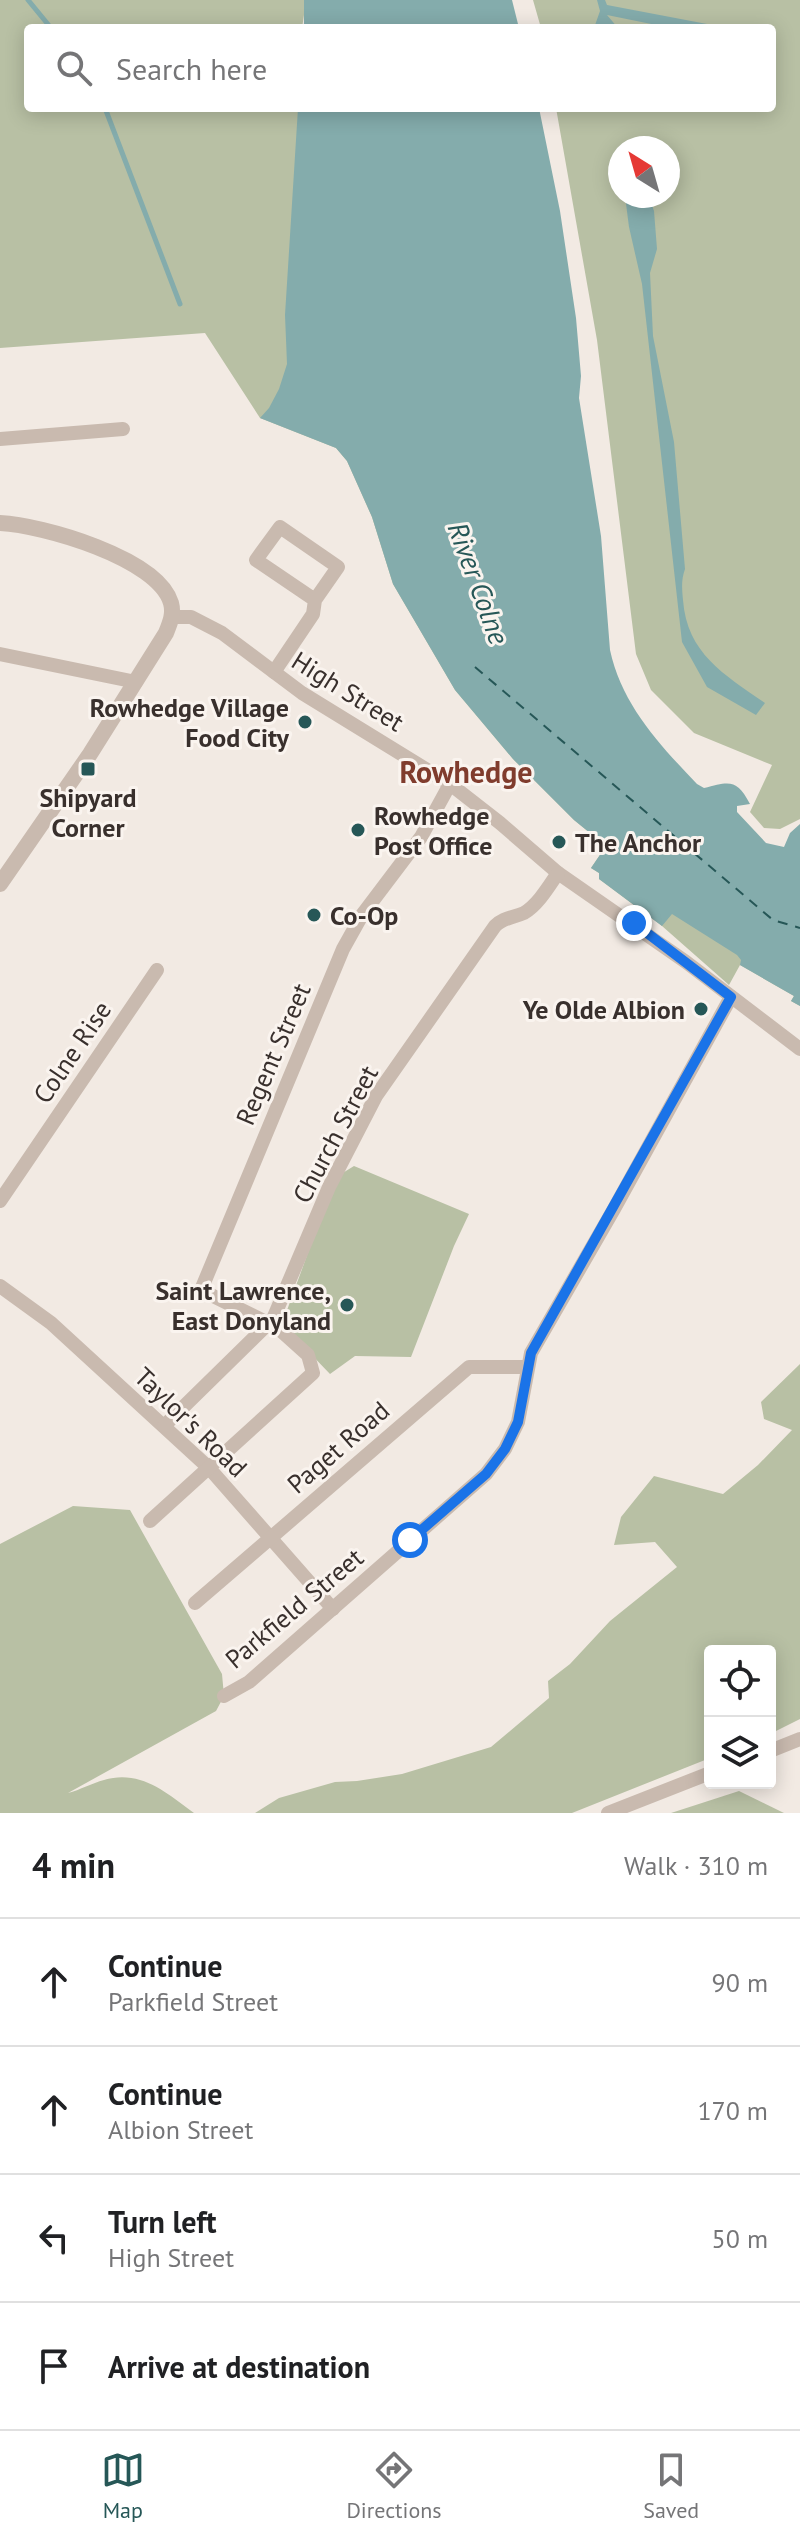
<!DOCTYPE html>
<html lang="en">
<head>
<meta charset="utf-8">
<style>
  :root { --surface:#fff; --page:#f2f2f2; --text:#202124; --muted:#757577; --line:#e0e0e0; --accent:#265757 }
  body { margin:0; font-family:"PT Sans",sans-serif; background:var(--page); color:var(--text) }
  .controls { position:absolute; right:24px; bottom:24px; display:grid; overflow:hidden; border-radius:8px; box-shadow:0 4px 20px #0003 }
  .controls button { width:72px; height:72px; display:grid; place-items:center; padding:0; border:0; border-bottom:2px solid var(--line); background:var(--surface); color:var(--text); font:40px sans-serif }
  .compass { position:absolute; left:608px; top:136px; width:72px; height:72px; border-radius:50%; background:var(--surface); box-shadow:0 4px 20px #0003; rotate:323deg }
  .stop { position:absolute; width:24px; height:24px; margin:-18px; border:6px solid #1a73e8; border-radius:50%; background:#fff }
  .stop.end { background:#1a73e8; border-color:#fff; box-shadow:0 2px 8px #0008 }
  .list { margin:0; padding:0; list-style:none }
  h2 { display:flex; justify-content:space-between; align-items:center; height:104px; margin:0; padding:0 32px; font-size:34px }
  h2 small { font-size:26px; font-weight:400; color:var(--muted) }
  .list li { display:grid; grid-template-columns:52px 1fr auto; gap:24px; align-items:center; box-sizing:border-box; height:128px; padding:0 32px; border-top:2px solid var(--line) }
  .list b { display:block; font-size:30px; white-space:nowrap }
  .list p { margin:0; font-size:26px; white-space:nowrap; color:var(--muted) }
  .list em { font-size:26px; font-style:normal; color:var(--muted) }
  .icon { flex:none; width:44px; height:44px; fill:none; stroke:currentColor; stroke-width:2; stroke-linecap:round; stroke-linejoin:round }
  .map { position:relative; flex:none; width:800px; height:1813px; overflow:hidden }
  .search { position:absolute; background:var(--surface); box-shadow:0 4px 20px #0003; left:24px; right:24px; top:24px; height:88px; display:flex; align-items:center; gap:20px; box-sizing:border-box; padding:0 28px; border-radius:8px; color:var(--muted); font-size:30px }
  .sheet { height:616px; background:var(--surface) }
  nav { display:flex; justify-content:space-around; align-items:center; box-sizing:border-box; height:112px; border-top:2px solid var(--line); background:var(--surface); font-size:22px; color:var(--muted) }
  nav a { display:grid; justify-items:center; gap:4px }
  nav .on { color:var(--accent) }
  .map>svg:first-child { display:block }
  .green { fill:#b8c0a4; fill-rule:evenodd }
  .water { fill:#84acac }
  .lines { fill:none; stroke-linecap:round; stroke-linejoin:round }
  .stream { stroke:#84acac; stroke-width:5 }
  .ferry { stroke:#265757; stroke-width:2; stroke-dasharray:10 8; stroke-linecap:butt }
  .minor { stroke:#c9baaf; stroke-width:14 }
  .tertiary { stroke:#c9baaf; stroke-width:16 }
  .route { stroke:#1a73e8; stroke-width:10 }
  .poi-dot { fill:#265757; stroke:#faf4ef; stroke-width:3 }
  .labels { text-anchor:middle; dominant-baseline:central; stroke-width:6; stroke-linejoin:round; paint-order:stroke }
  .street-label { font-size:26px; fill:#39302d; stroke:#faf4ef }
  .poi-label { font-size:26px; font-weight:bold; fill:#39302d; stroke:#faf4ef; text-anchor:end }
  .water-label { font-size:28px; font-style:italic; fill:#265757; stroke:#faf4ef }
  .quarter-label { font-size:30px; font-weight:bold; fill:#803c2d; stroke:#faf4ef }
</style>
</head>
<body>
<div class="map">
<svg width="800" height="1813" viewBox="0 0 800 1813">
  <rect width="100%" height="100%" fill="#f2eae3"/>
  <g class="green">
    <path d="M0,0H389L304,28V15L302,28H28V108H406L401,321L773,942L800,1006L791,1001L794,996L740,965L729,985L662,926L599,879V873L591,868L606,846L574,820L513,759L455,690L393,584L372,517L347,461L336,448L260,418L205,333L0,348Z"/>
    <path d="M533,0H800V819L780,829L764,828L750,812L772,765L694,733L651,690L636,654L597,340L556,108H772V28H541ZM620,148H668V196H620Z"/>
    <path d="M354,1166L469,1214L454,1246L411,1357L355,1356L330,1374L282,1324L321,1217L341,1174Z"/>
    <path d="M800,1364V1719L770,1734V1651H710V1758L572,1813H255L279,1798L335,1782L357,1781L402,1774L491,1747L549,1698L548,1681L570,1664L610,1621L677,1567L655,1542L614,1545L621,1517L654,1476L723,1494L758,1465L792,1430L764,1419L761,1402Z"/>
    <path d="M73,1506L130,1510L222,1674L224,1696L216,1711L68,1793C80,1790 92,1783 104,1780C140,1769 167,1793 194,1813H0V1544Z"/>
    <path d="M739,1791L784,1813H671Z"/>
  </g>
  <g class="water">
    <path d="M304,0H512L519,28H304Z"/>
    <path d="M597,0H605L607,5L728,28H671L607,15L618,28H594L600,11Z"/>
    <path d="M298,108H539L560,211L576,318L581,376L579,398L601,536L610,650C622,705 659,744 697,784L704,788C730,781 737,779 750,804L737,806V812L766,843L784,847L790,833L800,824V1006L791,1001L794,996L740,965L741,960L737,955L672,914L662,926L599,879V873L591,868L606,846L574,820L513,759L455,690L393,584L372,517L347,461L336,448L260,418L269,408L279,389L287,364L285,315Z"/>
    <path d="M625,196H649L654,211L657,249L650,273L653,336L674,442L685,569C681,580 682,589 683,600C687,654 725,675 765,703L756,715L707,687L682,642L642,284L629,227Z"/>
  </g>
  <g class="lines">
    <g class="stream">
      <path d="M28,0L51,28"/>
      <path d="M105,108L180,304"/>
    </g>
    <path class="ferry" d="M475,667L773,920L800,928"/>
    <g class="minor">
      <path d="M0,439L123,429"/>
      <path d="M173,617H191L222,633L302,693L450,784L500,823L558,873L686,962L800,1049"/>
      <path d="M0,654L136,682"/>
      <path d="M274,672L313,614L315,600L338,567L280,527L256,560L315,600"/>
      <path d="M0,1201L157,970"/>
      <path d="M0,1286L51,1323L209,1468L333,1609"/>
      <path d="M164,1426L273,1319L329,1187L376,1096L495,926C504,917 513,918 524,913C538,905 549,886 558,873"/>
      <path d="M150,1521L313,1373L308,1355L278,1328L201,1290L343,949L362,915L421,837L450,784"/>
      <path d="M195,1603L469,1367H528"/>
      <path d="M224,1696L249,1682L486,1474L505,1449L518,1422L531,1353L614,1209L731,997"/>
      <path d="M770,1751L800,1739"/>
      <path d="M608,1813L710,1773"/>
    </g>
    <path class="tertiary" d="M0,523C42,525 158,558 171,603C174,614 170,623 166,633L90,754L0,884"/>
  </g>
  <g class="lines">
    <path class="route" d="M410,1540L486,1474L505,1449L518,1422L531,1353L731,997L634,923"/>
  </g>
  <g class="poi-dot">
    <circle cx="305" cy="722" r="8"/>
    <rect x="80" y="761" width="16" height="16" rx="4"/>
    <circle cx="358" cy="830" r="8"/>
    <circle cx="559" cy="842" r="8"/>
    <circle cx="314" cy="915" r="8"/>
    <circle cx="701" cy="1009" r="8"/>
    <circle cx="347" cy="1305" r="8"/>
  </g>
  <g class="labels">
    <g class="street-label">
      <text transform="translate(348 691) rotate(32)">High Street</text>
      <text transform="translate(72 1052) rotate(-56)">Colne Rise</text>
      <text transform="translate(273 1054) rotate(-67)">Regent Street</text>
      <text transform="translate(335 1134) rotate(-62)">Church Street</text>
      <text transform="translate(191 1422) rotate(44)">Taylor's Road</text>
      <text transform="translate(338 1447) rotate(-41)">Paget Road</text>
      <text transform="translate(294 1608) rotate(-40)">Parkfield Street</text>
    </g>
    <g class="poi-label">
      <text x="289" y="707">Rowhedge Village<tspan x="289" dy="30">Food City</tspan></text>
      <text x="88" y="797" text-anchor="middle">Shipyard<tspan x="88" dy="30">Corner</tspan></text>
      <text x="374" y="815" text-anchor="start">Rowhedge<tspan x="374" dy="30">Post Office</tspan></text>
      <text x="575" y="842" text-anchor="start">The Anchor</text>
      <text x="330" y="915" text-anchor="start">Co-Op</text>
      <text x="685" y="1009">Ye Olde Albion</text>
      <text x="331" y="1290">Saint Lawrence,<tspan x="331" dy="30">East Donyland</tspan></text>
    </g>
    <g class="water-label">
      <text transform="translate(479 583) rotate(70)">River Colne</text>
    </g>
    <g class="quarter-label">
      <text x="466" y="771">Rowhedge</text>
    </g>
  </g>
</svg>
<div class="controls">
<button><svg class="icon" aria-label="locate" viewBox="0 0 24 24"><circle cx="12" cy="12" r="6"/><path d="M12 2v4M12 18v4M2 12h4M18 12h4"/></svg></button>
<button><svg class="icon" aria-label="layers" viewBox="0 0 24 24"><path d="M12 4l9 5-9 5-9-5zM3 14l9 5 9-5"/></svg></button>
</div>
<svg class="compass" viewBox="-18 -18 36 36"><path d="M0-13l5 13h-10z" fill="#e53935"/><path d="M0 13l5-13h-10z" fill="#757577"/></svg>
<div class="stop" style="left:410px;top:1540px"></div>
<div class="stop end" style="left:634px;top:923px"></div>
<div class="search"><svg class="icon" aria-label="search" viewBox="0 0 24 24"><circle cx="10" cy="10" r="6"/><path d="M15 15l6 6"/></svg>Search here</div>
</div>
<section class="sheet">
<h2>4 min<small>Walk · 310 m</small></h2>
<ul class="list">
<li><svg class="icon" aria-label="ahead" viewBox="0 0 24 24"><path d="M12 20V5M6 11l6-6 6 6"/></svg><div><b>Continue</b><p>Parkfield Street</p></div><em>90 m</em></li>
<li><svg class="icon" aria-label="ahead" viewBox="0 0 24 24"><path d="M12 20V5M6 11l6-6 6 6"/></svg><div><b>Continue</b><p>Albion Street</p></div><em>170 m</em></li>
<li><svg class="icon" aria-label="left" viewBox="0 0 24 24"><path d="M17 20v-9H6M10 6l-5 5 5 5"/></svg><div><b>Turn left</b><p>High Street</p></div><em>50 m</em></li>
<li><svg class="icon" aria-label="arrive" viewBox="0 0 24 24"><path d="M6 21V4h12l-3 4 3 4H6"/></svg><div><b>Arrive at destination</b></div></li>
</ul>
</section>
<nav>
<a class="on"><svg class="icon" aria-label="map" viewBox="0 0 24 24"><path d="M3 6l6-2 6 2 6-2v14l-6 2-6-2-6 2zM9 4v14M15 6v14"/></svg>Map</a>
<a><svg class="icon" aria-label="directions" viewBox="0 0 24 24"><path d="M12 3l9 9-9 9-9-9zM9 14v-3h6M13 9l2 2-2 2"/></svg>Directions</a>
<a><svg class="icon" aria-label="saved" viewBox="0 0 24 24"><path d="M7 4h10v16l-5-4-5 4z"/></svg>Saved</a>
</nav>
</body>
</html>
